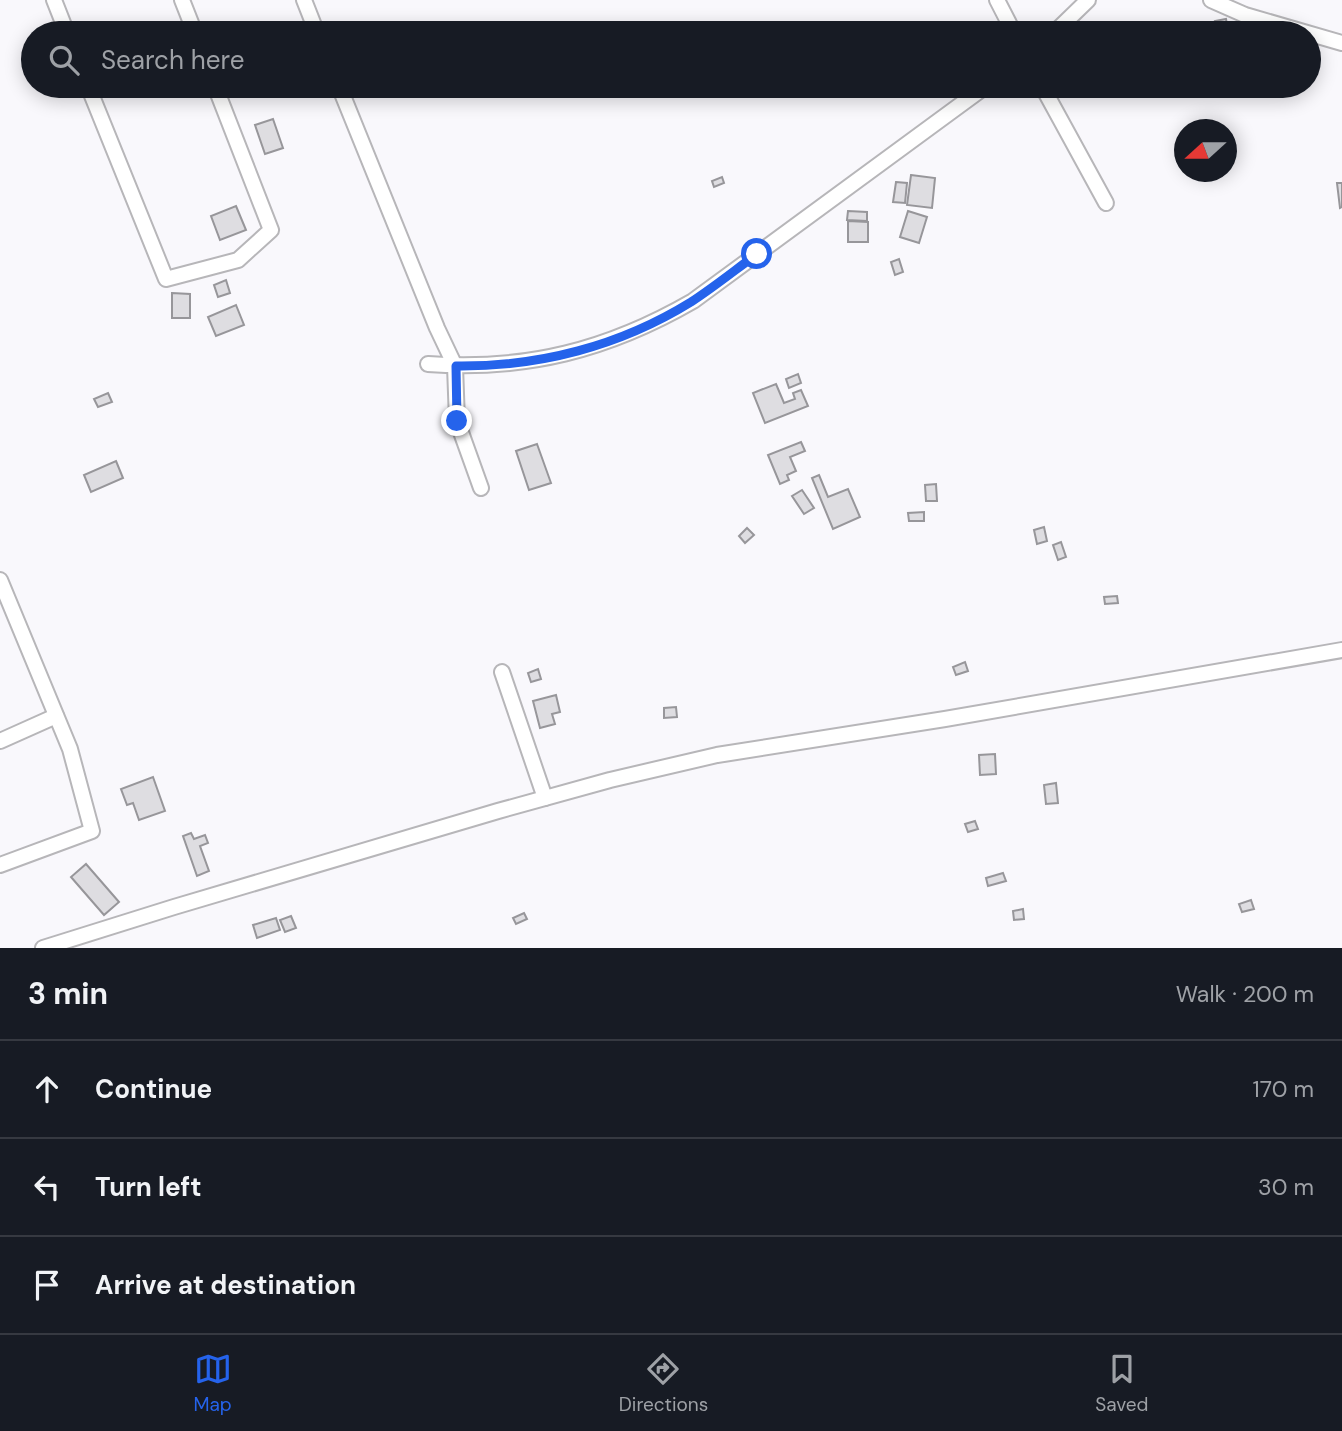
<!DOCTYPE html>
<html lang="en">
<head>
<meta charset="utf-8">
<style>
  :root { --surface:#171b24; --page:#20242c; --text:#f1f3f6; --muted:#9ea1a6; --line:#363941; --accent:#2563eb }
  body { margin:0; font-family:"DM Sans",sans-serif; background:var(--page); color:var(--text) }
  .compass { position:absolute; left:1174px; top:119px; width:63px; height:63px; border-radius:50%; background:var(--surface); box-shadow:0 4px 18px #0003; rotate:249deg }
  .stop { position:absolute; width:21px; height:21px; margin:-16px; border:5px solid #2563eb; border-radius:50%; background:#fff }
  .stop.end { background:#2563eb; border-color:#fff; box-shadow:0 2px 7px #0008 }
  .list { margin:0; padding:0; list-style:none }
  h2 { display:flex; justify-content:space-between; align-items:center; height:91px; margin:0; padding:0 28px; font-size:30px }
  h2 small { font-size:23px; font-weight:400; color:var(--muted) }
  .list li { display:grid; grid-template-columns:46px 1fr auto; gap:21px; align-items:center; box-sizing:border-box; height:98px; padding:0 28px; border-top:2px solid var(--line) }
  .list b { display:block; font-size:26px; white-space:nowrap }
  .list em { font-size:23px; font-style:normal; color:var(--muted) }
  .icon { flex:none; width:38px; height:38px; fill:none; stroke:currentColor; stroke-width:2; stroke-linecap:round; stroke-linejoin:round }
  .map { position:relative; flex:none; width:1342px; height:948px; overflow:hidden }
  .search { position:absolute; background:var(--surface); box-shadow:0 4px 18px #0003; left:21px; right:21px; top:21px; height:77px; display:flex; align-items:center; gap:18px; box-sizing:border-box; padding:0 24px; border-radius:38px; color:var(--muted); font-size:26px }
  .sheet { height:385px; background:var(--surface) }
  nav { display:flex; justify-content:space-around; align-items:center; box-sizing:border-box; height:98px; border-top:2px solid var(--line); background:var(--surface); font-size:19px; color:var(--muted) }
  nav a { display:grid; justify-items:center; gap:4px }
  nav .on { color:var(--accent) }
  .map>svg:first-child { display:block }
  .building { fill:#dedde1; stroke:#97969a; stroke-width:2 }
  .lines { fill:none; stroke-linecap:round; stroke-linejoin:round }
  .minor-casing { stroke:#b7b6b9; stroke-width:18 }
  .minor { stroke:#fff; stroke-width:14 }
  .route { stroke:#2563eb; stroke-width:9 }
</style>
</head>
<body>
<div class="map">
<svg width="1342" height="948" viewBox="0 0 1342 948">
  <rect width="100%" height="100%" fill="#f9f8fc"/>
  <g class="building">
    <path d="M1226,19L1228,31L1218,33L1215,21Z"/>
    <path d="M273,119L283,148L265,154L255,125Z"/>
    <path d="M911,175L935,178L932,208L907,205Z"/>
    <path d="M722,177L724,183L714,187L712,181Z"/>
    <path d="M896,182L907,183L905,203L893,202Z"/>
    <path d="M1337,183H1342V207L1340,208Z"/>
    <path d="M236,206L246,230L220,240L211,216Z"/>
    <path d="M848,211L867,212V221L847,220Z"/>
    <path d="M908,211L927,217L919,243L900,237Z"/>
    <path d="M848,221L868,222V242H848Z"/>
    <path d="M899,259L903,272L895,275L891,262Z"/>
    <path d="M226,280L230,293L218,297L214,285Z"/>
    <path d="M172,293L190,294V318H172Z"/>
    <path d="M236,305L244,325L216,336L208,317Z"/>
    <path d="M798,374L801,383L789,388L786,379Z"/>
    <path d="M776,384L784,403L795,399L793,393L801,390L808,406L765,423L753,393Z"/>
    <path d="M108,393L112,402L98,407L94,399Z"/>
    <path d="M801,442L805,451L790,457L796,471L787,475L789,480L780,484L768,455Z"/>
    <path d="M537,444L551,483L529,490L516,451Z"/>
    <path d="M116,461L123,478L91,492L84,475Z"/>
    <path d="M819,475L828,497L848,489L860,517L833,529L812,478Z"/>
    <path d="M936,484L937,501H926L925,485Z"/>
    <path d="M802,490L814,508L804,514L792,496Z"/>
    <path d="M924,512V521H909L908,513Z"/>
    <path d="M1044,527L1047,541L1037,544L1034,530Z"/>
    <path d="M747,528L754,535L745,543L739,536Z"/>
    <path d="M1061,542L1066,557L1058,560L1053,545Z"/>
    <path d="M1117,596L1118,603L1105,604L1104,597Z"/>
    <path d="M965,662L968,671L956,675L953,667Z"/>
    <path d="M538,669L541,679L531,682L528,673Z"/>
    <path d="M556,695L560,712L552,714L555,724L540,728L533,701Z"/>
    <path d="M676,707L677,717L664,718V708Z"/>
    <path d="M995,754L996,774L980,775L979,755Z"/>
    <path d="M153,777L165,811L139,820L133,803L127,805L121,789Z"/>
    <path d="M1056,783L1058,803L1046,804L1044,785Z"/>
    <path d="M975,821L978,829L968,832L965,824Z"/>
    <path d="M191,833L194,839L205,835L208,843L200,846L209,871L197,876L183,836Z"/>
    <path d="M86,864L119,902L104,915L71,877Z"/>
    <path d="M1003,873L1006,881L988,886L986,878Z"/>
    <path d="M1251,900L1254,909L1242,912L1239,904Z"/>
    <path d="M1023,909L1024,919L1014,920L1013,911Z"/>
    <path d="M524,913L527,919L516,924L513,918Z"/>
    <path d="M291,916L296,928L285,932L280,920Z"/>
    <path d="M276,918L280,930L257,938L253,925Z"/>
  </g>
  <g class="lines">
    <g class="minor-casing">
      <g id="minor">
        <path d="M54,0L67,33"/>
        <path d="M182,0L195,33"/>
        <path d="M304,0L317,33"/>
        <path d="M997,0L1014,33"/>
        <path d="M1211,0L1245,15L1342,43"/>
        <path d="M1054,33L1088,0"/>
        <path d="M88,86L166,279L238,260L271,230L215,86"/>
        <path d="M339,86L437,328L455,366L457,421L481,488"/>
        <path d="M1042,86L1106,203"/>
        <path d="M428,364C526,371 608,350 693,301L986,86"/>
        <path d="M0,580L70,749L92,831L0,865"/>
        <path d="M502,672L545,798"/>
        <path d="M0,741L56,716"/>
        <path d="M43,948L174,907L498,811L610,780L717,755L945,719L1342,650"/>
      </g>
    </g>
    <use href="#minor" class="minor"/>
  </g>
  <g class="lines">
    <path class="route" d="M457,421L456,366C539,367 620,346 691,302C714,287 735,270 757,254"/>
  </g>
</svg>
<svg class="compass" viewBox="-18 -18 36 36"><path d="M0-13l5 13h-10z" fill="#e53935"/><path d="M0 13l5-13h-10z" fill="#9ea1a6"/></svg>
<div class="stop" style="left:757px;top:254px"></div>
<div class="stop end" style="left:457px;top:421px"></div>
<div class="search"><svg class="icon" aria-label="search" viewBox="0 0 24 24"><circle cx="10" cy="10" r="6"/><path d="M15 15l6 6"/></svg>Search here</div>
</div>
<section class="sheet">
<h2>3 min<small>Walk · 200 m</small></h2>
<ul class="list">
<li><svg class="icon" aria-label="ahead" viewBox="0 0 24 24"><path d="M12 20V5M6 11l6-6 6 6"/></svg><div><b>Continue</b></div><em>170 m</em></li>
<li><svg class="icon" aria-label="left" viewBox="0 0 24 24"><path d="M17 20v-9H6M10 6l-5 5 5 5"/></svg><div><b>Turn left</b></div><em>30 m</em></li>
<li><svg class="icon" aria-label="arrive" viewBox="0 0 24 24"><path d="M6 21V4h12l-3 4 3 4H6"/></svg><div><b>Arrive at destination</b></div></li>
</ul>
</section>
<nav>
<a class="on"><svg class="icon" aria-label="map" viewBox="0 0 24 24"><path d="M3 6l6-2 6 2 6-2v14l-6 2-6-2-6 2zM9 4v14M15 6v14"/></svg>Map</a>
<a><svg class="icon" aria-label="directions" viewBox="0 0 24 24"><path d="M12 3l9 9-9 9-9-9zM9 14v-3h6M13 9l2 2-2 2"/></svg>Directions</a>
<a><svg class="icon" aria-label="saved" viewBox="0 0 24 24"><path d="M7 4h10v16l-5-4-5 4z"/></svg>Saved</a>
</nav>
</body>
</html>
